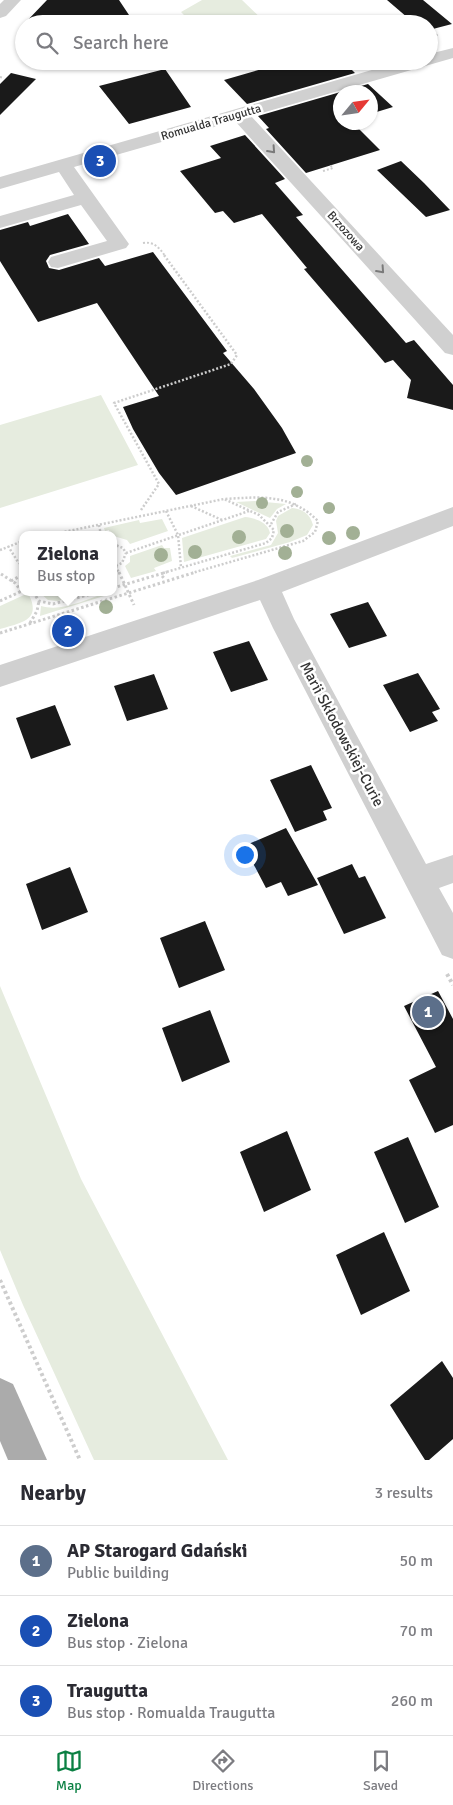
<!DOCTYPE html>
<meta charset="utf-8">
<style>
body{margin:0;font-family:Signika,sans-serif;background:#f2f2f3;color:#2b2b33}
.compass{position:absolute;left:333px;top:85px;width:45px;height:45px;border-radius:50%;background:#fff;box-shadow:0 1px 4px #0004;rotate:61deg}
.you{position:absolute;left:244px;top:854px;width:18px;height:18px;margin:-12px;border:4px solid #fff;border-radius:50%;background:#1a73e8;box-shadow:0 0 0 8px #1a73e833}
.badge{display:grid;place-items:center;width:32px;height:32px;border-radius:50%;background:#0b8043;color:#fff;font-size:16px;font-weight:700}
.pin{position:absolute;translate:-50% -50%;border:2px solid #fff;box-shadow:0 1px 5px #0006}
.popup{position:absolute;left:19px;top:531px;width:98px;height:65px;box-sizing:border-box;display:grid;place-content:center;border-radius:10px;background:#fff;filter:drop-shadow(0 1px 4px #0005);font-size:16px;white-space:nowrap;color:#7c7c81}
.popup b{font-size:19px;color:#2b2b33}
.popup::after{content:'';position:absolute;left:50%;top:100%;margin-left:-10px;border:10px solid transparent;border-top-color:#fff}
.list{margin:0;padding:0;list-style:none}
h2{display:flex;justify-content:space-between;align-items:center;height:65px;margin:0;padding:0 20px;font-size:21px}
h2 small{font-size:16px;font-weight:400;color:#7c7c81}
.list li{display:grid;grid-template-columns:32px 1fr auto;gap:15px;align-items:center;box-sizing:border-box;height:70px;padding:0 20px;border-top:1px solid #e1e1e2}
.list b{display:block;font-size:19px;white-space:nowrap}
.list p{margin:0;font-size:16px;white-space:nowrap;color:#7c7c81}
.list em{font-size:16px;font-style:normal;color:#7c7c81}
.icon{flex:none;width:28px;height:28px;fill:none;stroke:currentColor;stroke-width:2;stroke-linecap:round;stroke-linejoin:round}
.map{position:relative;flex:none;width:453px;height:1460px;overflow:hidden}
.search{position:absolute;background:#fff;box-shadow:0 1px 4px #0004;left:15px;right:15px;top:15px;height:55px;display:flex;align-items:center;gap:12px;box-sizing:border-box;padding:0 18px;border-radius:28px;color:#7c7c81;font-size:19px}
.sheet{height:275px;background:#fff}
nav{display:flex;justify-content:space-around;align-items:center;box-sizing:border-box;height:70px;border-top:1px solid #e1e1e2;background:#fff;font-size:14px;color:#7c7c81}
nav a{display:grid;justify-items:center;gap:2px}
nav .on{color:#0b8043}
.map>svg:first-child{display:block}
.green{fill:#e6ecdf}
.building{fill:#1a1a1a}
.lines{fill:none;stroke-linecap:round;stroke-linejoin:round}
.path-far3{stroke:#cdcdcd;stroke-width:2;stroke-dasharray:2 2;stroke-linecap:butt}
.path-far2{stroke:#cdcdcd;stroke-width:2.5;stroke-dasharray:2 2;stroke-linecap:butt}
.path-far1{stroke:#cdcdcd;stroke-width:3;stroke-dasharray:2.5 2.5;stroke-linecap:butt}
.path{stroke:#cdcdcd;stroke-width:4;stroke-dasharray:3 3;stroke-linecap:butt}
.minor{fill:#d0d0d0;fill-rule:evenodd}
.major{fill:#ababab;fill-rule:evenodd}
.tree{fill:#a2b095}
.oneway{stroke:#7a7a7a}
.labels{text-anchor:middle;stroke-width:5;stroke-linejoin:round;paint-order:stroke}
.far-street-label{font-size:12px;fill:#333;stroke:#fff}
.street-label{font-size:15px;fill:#333;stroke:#fff}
</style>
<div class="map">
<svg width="453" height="1460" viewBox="0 0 453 1460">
<rect width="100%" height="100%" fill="#fff"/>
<path class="green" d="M 202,0 L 242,0 L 267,24 L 193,24 L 181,12 Z
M 101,395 L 138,465 L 0,508 L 0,425 Z
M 255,501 L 286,504 L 277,509 L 270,518 L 236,502 Z
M 292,508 C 303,509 310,514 313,525 L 307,535 L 290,542 L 232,558 L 230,556 L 271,545 L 278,533 L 276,521 L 278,516 Z
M 245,517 C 255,518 268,522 270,533 L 266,539 L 184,562 L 182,538 Z
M 162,519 L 168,531 L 130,544 L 127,540 L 110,535 L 109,530 L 105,531 L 104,528 L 139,520 L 140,523 Z
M 162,545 L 164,548 L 170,548 L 172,561 L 154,568 L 156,571 L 131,578 L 125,566 L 130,562 L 130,556 Z
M 86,592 L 58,601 L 48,600 L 40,593 Z
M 103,594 L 104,596 L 40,616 L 41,606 C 62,612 84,600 103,594 Z
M 24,595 L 29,595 C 42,621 19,623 0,629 L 0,606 Z
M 0,986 L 81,1179 L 228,1460 L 94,1460 L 23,1305 L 0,1250 Z"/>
<path class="building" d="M 47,0 L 119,0 L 135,24 L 24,24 Z
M 387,0 L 423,0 L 452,24 L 429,30 L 429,24 L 415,24 Z
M 290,61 L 343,61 L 355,73 L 247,104 L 224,80 Z
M 165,69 L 191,107 L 129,124 L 99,86 Z
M 11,73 L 36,79 L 0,115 L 0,84 Z
M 368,84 L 393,107 L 370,114 L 370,92 L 340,92 L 340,122 L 352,122 L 380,150 L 306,173 L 266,129 L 269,128 L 258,116 Z
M 245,135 L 285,179 L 275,183 L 303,215 L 296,217 L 406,343 L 414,340 L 453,385 L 453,410 L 407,398 L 411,380 L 393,360 L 385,363 L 304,269 L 307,268 L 262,214 L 234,223 L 223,211 L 215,213 L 180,171 L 221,158 L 210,146 Z
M 401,161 L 424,183 L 450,210 L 426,217 L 377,170 Z
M 68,214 L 89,244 L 50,255 L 46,261 L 49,268 L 59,270 L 99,258 L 105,266 L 153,252 L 227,351 L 223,353 L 254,389 L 282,428 L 296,453 L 176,495 L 159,473 L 133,429 L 123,407 L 159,396 L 97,303 L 38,322 L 0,261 L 0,230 L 28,222 L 30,226 Z
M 368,602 L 387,636 L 349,648 L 330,614 Z
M 249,641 L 268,680 L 231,692 L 213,652 Z
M 418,673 L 440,709 L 432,712 L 438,721 L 410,732 L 383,685 Z
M 154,674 L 168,709 L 127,721 L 114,686 Z
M 55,705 L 71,745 L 31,759 L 16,718 Z
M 311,765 L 332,808 L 323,811 L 327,820 L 295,832 L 270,780 Z
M 286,828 L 318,885 L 288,896 L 281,882 L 266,888 L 244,846 Z
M 352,864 L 359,878 L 365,876 L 386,918 L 344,934 L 317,878 Z
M 70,867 L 88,912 L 42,930 L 26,884 Z
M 205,921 L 225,970 L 179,988 L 160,938 Z
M 438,991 L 453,1019 L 453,1125 L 435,1133 L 409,1080 L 436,1067 L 404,1006 Z
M 210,1010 L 230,1062 L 182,1082 L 162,1028 Z
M 287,1131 L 311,1190 L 264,1212 L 240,1152 Z
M 408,1137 L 439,1207 L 405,1223 L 374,1152 Z
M 384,1232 L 410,1291 L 361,1315 L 336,1255 Z
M 442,1361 L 453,1378 L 453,1439 L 429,1460 L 425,1460 L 390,1405 Z"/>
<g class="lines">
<path class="path-far3" d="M 430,29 L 439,37
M 0,77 L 4,78
M 323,171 L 333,168 L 330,165
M 143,243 C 153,241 160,248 165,256"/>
<path class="path-far2" d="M 191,506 L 222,520
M 141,510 L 159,484 L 114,403 L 231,364 L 237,355 L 164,255
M 166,511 L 178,535 L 181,567
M 271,524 L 278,512 L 296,504
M 99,525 L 101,535
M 49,535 L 224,499 C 260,497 290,493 318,521 L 315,532 L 303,541 L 192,573
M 113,544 L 123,548 L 126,553 L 122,563 L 113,567
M 8,546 L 18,562 L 23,566
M 0,550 L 23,541
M 126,553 L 249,511
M 116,566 L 119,573
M 163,573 L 266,543 L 272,538 L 274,530 L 259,515 L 224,499"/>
<path class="path-far1" d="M 119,572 L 134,605
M 1,574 L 15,583 L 22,592
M 162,576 L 164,578
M 11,581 L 20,576
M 113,588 L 167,572
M 33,592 L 39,601 L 53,604 L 99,592
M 107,593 L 109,595
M 0,601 L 22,591
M 30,623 L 37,611 L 39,601
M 0,633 L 196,572"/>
<path class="path" d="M 447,974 L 453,985
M 0,1280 L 80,1460"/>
<path class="minor" d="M 4,0 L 21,0 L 6,16 L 0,18 L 0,4 Z
M 453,48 L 453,58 L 251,116 L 453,335 L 453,355 L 445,353 L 235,121 L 74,167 L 129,244 L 126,248 L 58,268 L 51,267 L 48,262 L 51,257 L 107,241 L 81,205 L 0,228 L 0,216 L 74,195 L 59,172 L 0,189 L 0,177 L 403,61 L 429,61 L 429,54 Z
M 453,507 L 453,526 L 282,592 L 294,619 L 426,864 L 453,855 L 453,883 L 439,888 L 453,913 L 453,959 L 442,955 L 273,628 L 260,600 L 0,687 L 0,665 L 258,580 Z"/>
<path class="major" d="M 0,1378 L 13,1384 L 47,1460 L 8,1460 L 0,1441 Z"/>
</g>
<g class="tree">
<circle cx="307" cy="461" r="6"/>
<circle cx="297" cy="492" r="6"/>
<circle cx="262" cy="503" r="6"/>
<circle cx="329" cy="508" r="6"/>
<circle cx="287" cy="531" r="7"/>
<circle cx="353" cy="533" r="7"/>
<circle cx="239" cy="537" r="7"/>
<circle cx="329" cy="538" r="7"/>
<circle cx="195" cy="552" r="7"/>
<circle cx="285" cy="553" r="7"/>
<circle cx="161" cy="555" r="7"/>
<circle cx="106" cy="607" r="7"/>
</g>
<defs><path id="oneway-chevron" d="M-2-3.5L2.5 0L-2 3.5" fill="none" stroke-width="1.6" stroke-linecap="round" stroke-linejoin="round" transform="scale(1.25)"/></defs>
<g class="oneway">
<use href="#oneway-chevron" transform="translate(272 150) rotate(48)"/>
<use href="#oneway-chevron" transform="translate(381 270) rotate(48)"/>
</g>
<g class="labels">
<g class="far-street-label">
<text transform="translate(211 122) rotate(-16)" y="4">Romualda Traugutta</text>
<text transform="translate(346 231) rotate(48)" y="4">Brzozowa</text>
</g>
<g class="street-label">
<text transform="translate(342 734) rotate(62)" y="5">Marii Skłodowskiej-Curie</text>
</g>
</g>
</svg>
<svg class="compass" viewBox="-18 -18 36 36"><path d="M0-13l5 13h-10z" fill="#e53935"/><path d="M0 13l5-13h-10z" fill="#7c7c81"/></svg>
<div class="you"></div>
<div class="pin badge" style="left:428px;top:1012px;background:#5c6f8a">1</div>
<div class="pin badge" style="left:68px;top:631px;background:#1a4fb4">2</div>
<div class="popup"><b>Zielona</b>Bus stop</div>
<div class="pin badge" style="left:100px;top:161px;background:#1a4fb4">3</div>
<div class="search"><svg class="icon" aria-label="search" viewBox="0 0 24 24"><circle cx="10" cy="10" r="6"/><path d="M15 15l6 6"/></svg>Search here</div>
</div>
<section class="sheet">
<h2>Nearby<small>3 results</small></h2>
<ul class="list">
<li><span class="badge" style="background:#5c6f8a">1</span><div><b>AP Starogard Gdański</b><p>Public building</p></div><em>50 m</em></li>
<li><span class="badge" style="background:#1a4fb4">2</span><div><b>Zielona</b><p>Bus stop · Zielona</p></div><em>70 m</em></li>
<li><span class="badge" style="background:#1a4fb4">3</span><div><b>Traugutta</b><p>Bus stop · Romualda Traugutta</p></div><em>260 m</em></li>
</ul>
</section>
<nav>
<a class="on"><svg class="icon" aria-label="map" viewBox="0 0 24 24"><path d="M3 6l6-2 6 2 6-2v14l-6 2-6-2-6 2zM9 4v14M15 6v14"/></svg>Map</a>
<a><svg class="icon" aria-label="directions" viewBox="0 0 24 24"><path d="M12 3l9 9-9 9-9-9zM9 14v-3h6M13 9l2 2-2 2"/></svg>Directions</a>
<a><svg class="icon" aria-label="saved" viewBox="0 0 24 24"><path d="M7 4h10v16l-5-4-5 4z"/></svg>Saved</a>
</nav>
